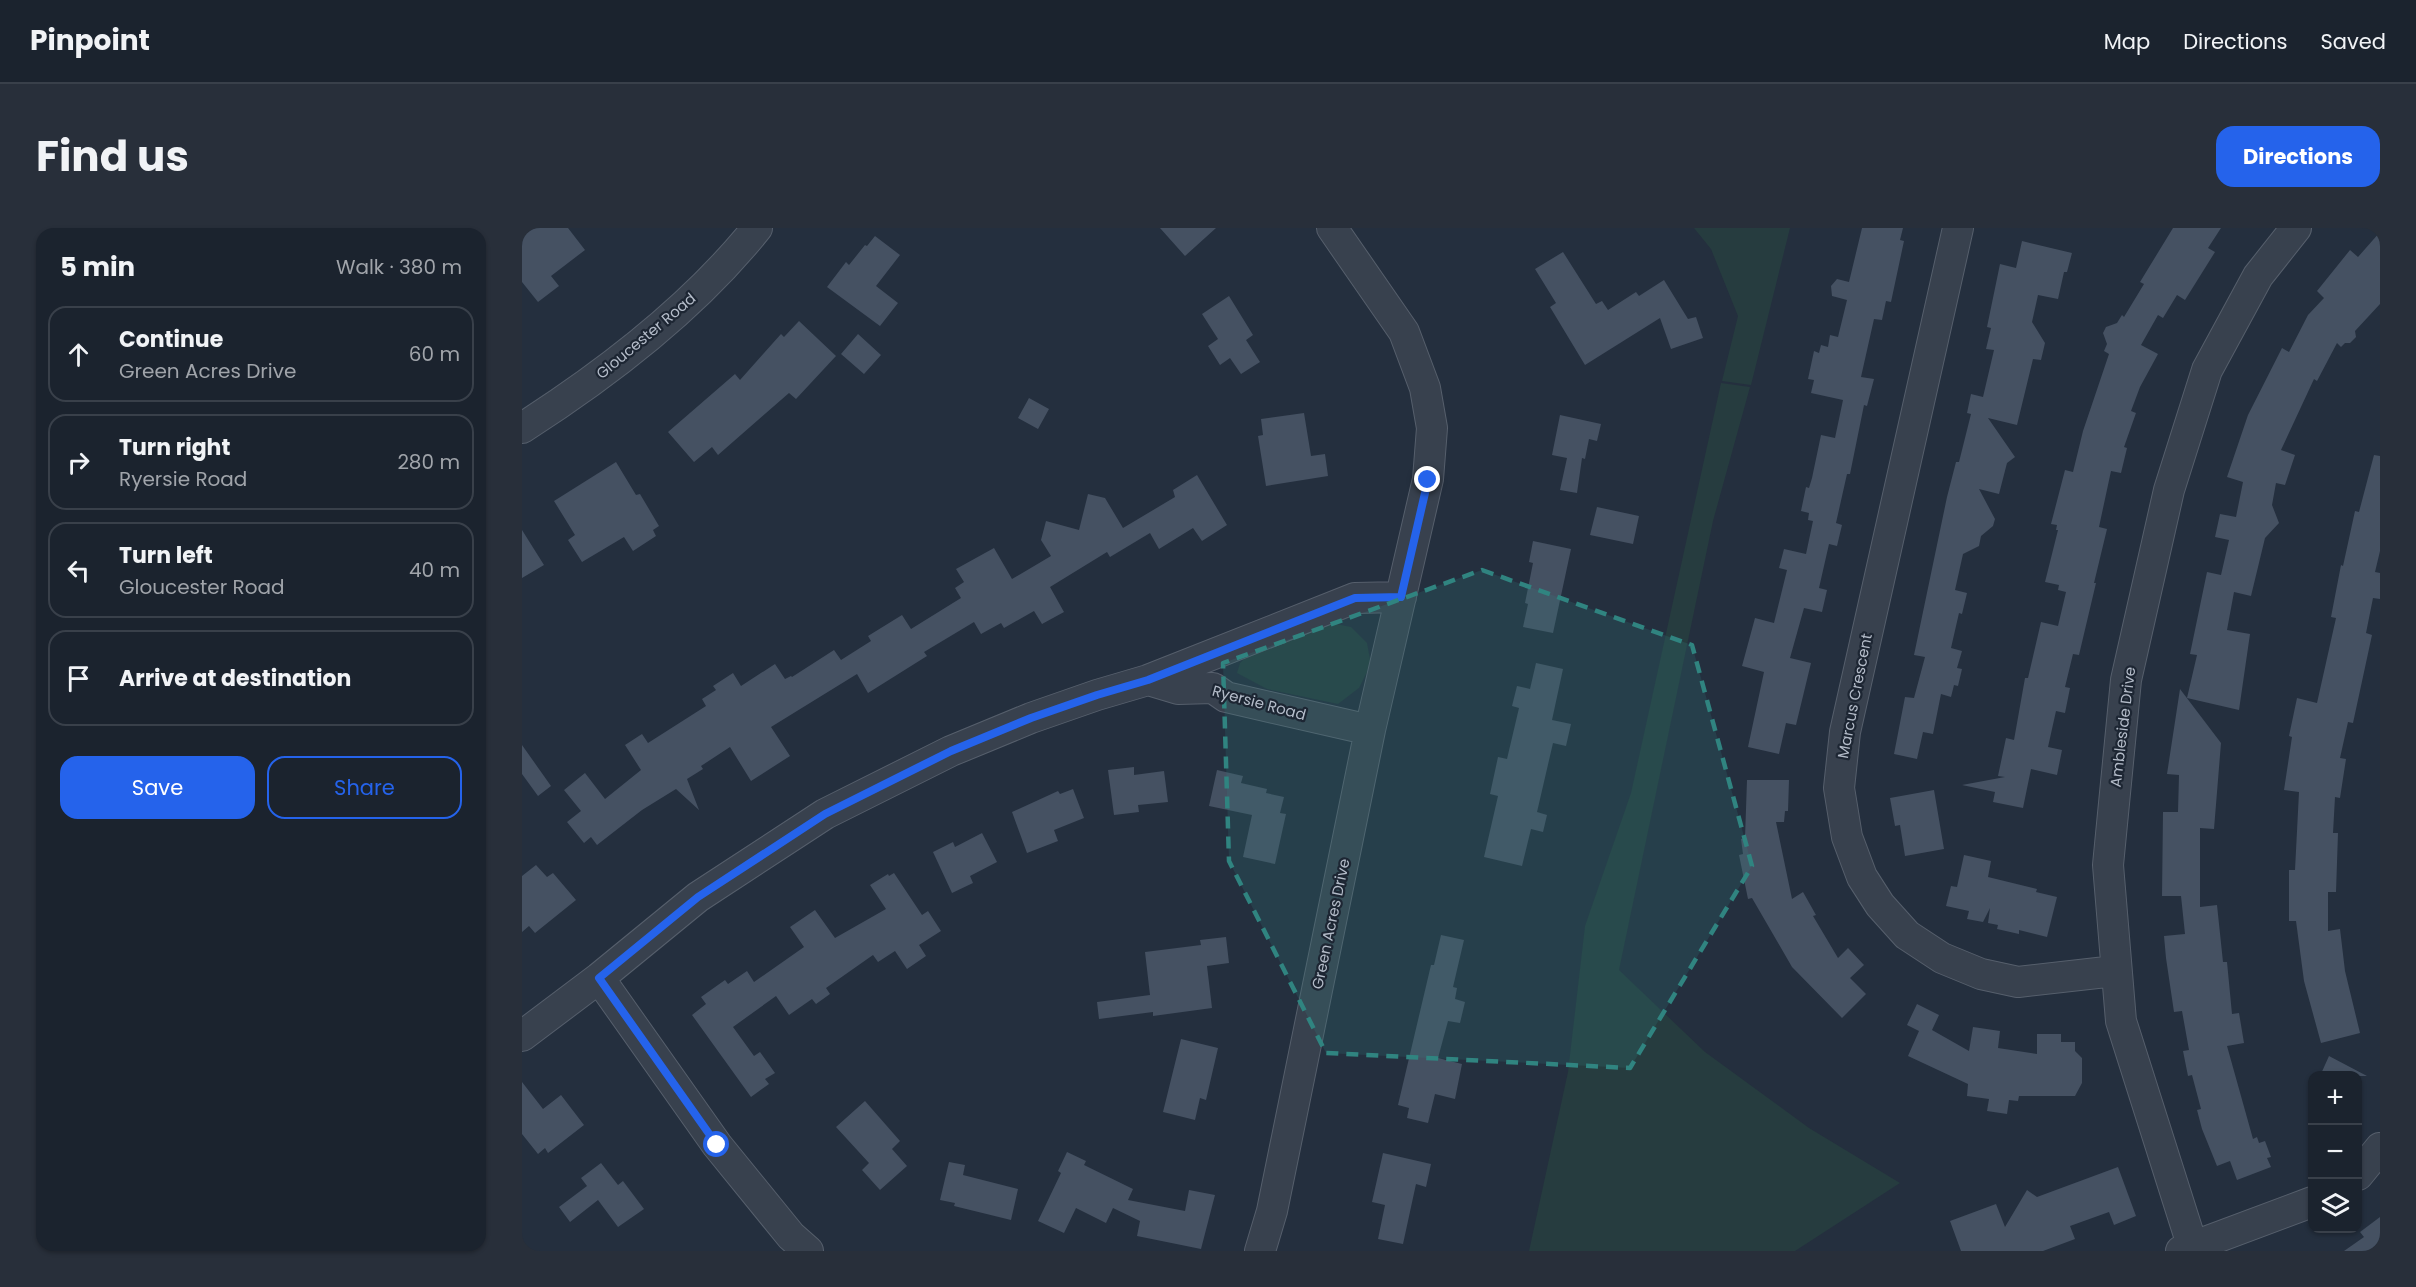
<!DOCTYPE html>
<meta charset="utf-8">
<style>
body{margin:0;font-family:Poppins,sans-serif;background:#282f3a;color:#f1f3f6}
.controls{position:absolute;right:18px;bottom:18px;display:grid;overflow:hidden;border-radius:12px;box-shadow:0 2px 4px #0004}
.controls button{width:54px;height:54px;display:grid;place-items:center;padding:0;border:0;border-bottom:2px solid #39404a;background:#1b232e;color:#f1f3f6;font:30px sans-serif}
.stop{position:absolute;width:18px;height:18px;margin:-14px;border:4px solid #2563eb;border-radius:50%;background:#fff}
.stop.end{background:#2563eb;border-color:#fff;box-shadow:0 2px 6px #0008}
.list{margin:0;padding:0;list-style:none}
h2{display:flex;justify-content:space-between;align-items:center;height:78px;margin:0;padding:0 24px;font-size:26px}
h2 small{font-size:20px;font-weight:400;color:#a0a4aa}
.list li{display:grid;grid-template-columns:39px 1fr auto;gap:18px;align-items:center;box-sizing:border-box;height:96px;margin:0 12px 12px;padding:0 12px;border:2px solid #39404a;border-radius:18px}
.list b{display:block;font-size:22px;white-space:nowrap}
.list p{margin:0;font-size:20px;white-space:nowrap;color:#a0a4aa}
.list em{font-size:20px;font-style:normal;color:#a0a4aa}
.actions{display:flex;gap:12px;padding:18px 24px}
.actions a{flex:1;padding:14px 0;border:2px solid #2563eb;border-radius:18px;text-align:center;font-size:21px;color:#2563eb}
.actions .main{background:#2563eb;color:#fff}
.icon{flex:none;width:33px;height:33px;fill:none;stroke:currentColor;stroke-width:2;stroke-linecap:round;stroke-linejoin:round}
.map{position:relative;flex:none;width:1858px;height:1023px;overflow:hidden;border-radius:18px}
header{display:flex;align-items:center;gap:36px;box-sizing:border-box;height:84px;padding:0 30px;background:#1b232e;border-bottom:2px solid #39404a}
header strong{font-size:28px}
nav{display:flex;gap:33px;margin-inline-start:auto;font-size:21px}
.intro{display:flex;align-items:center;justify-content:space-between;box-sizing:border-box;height:144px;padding:0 36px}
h1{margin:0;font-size:42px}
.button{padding:15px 27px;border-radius:18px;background:#2563eb;color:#fff;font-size:21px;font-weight:700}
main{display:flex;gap:36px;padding:0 36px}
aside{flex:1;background:#1b232e;border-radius:18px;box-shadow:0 2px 4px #0004}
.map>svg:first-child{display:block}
.green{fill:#263c3f}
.building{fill:#455162}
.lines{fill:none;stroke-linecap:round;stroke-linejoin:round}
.minor-casing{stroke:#565f6c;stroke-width:32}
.minor{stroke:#38414e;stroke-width:30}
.route{stroke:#2563eb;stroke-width:8}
.marked{fill:#308480;fill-opacity:0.2;stroke:#308480;stroke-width:4.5;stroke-dasharray:12 8;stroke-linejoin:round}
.labels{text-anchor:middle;stroke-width:4.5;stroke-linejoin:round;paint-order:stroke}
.street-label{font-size:15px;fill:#b4bcc9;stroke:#1d2633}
</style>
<header>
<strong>Pinpoint</strong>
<nav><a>Map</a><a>Directions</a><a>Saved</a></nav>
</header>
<div class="intro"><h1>Find us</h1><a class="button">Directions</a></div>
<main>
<aside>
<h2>5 min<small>Walk · 380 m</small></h2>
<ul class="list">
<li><svg class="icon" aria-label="ahead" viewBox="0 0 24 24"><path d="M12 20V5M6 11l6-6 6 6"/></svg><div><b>Continue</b><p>Green Acres Drive</p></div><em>60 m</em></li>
<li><svg class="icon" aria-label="right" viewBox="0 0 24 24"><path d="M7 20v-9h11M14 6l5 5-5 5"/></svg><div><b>Turn right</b><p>Ryersie Road</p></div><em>280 m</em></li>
<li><svg class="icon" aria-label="left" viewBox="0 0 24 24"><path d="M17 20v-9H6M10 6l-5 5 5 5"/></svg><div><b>Turn left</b><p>Gloucester Road</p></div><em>40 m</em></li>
<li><svg class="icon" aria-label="arrive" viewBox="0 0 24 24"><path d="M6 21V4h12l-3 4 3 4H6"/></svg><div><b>Arrive at destination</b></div></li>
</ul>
<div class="actions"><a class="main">Save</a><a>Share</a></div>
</aside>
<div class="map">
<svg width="1858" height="1023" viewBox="0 0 1858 1023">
<rect width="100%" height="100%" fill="#242f3e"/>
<path class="green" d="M 1172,0 L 1268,0 L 1229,157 L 1200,153 L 1216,88 L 1189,21 Z
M 1199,155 L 1228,159 L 1191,293 L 1097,742 L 1183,824 L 1287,900 L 1378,955 L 1273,1023 L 1007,1023 L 1046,844 L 1063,698 L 1109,565 Z
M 809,395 L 829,399 L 845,415 L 849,436 L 837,460 L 816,476 L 745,461 L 715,445 L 718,435 L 728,425 Z"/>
<path class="building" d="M 0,0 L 46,0 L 63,22 L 29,48 L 37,58 L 16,74 L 0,54 Z
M 638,0 L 694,0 L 663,28 Z
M 1340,0 L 1381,0 L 1378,12 L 1382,13 L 1369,74 L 1364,73 L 1360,92 L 1352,91 L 1339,149 L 1352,151 L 1345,178 L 1342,177 L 1328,246 L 1325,246 L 1314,295 L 1320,297 L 1315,318 L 1307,316 L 1297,360 L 1305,362 L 1300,384 L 1282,380 L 1268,430 L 1289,435 L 1274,497 L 1264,495 L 1257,526 L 1226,519 L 1242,444 L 1220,438 L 1233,390 L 1252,395 L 1265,342 L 1257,340 L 1262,321 L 1284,326 L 1291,293 L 1286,292 L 1287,285 L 1279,283 L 1284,259 L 1287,260 L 1290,250 L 1299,207 L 1313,210 L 1321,172 L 1289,165 L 1292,152 L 1286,151 L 1292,123 L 1297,125 L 1299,117 L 1306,119 L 1308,107 L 1316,109 L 1325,72 L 1310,68 L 1309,58 L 1315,51 L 1327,54 Z
M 1651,0 L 1699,0 L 1686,20 L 1693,24 L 1663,72 L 1655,67 L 1641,90 L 1636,87 L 1619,117 L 1636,126 L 1618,159 L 1609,183 L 1614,185 L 1602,219 L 1605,220 L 1599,245 L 1589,243 L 1577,299 L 1585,301 L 1572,355 L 1574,355 L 1557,427 L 1551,426 L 1543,459 L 1548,460 L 1543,485 L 1534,483 L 1526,519 L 1540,522 L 1535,547 L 1509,541 L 1501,580 L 1471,574 L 1473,564 L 1440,557 L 1483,549 L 1476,548 L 1484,510 L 1492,512 L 1503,450 L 1506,450 L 1519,394 L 1536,398 L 1544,364 L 1536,362 L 1537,357 L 1523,354 L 1536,302 L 1534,302 L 1535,297 L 1529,296 L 1543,242 L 1551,244 L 1561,203 L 1587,126 L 1582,123 L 1585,116 L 1581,105 L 1584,99 L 1595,95 L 1600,87 L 1602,89 L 1622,56 L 1618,54 Z
M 1858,4 L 1858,76 L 1833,103 L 1834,109 L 1828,115 L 1823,115 L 1819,119 L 1815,115 L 1795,153 L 1792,151 L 1759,222 L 1773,227 L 1763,257 L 1754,255 L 1750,277 L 1757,295 L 1743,310 L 1729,368 L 1712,364 L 1705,402 L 1728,406 L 1717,482 L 1665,470 L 1675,427 L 1668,426 L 1685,344 L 1699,347 L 1707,312 L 1693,309 L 1698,286 L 1714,289 L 1721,254 L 1705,249 L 1726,187 L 1760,120 L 1767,124 L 1786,87 L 1802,70 L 1795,63 L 1828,22 L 1836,29 Z
M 353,8 L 378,27 L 354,58 L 376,75 L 358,98 L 305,59 L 324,34 L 327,37 L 343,17 L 345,18 Z
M 1500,13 L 1550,25 L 1545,44 L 1542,44 L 1536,71 L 1516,67 L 1510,94 L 1523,115 L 1519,132 L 1511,131 L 1495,197 L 1466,190 L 1493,229 L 1485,235 L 1477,266 L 1457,261 L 1473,291 L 1471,298 L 1459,308 L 1457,318 L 1441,326 L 1433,362 L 1445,365 L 1440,386 L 1437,385 L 1429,420 L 1440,423 L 1435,440 L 1440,441 L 1436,458 L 1432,457 L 1429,469 L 1419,466 L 1411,506 L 1401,504 L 1395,531 L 1372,526 L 1383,469 L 1392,470 L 1403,429 L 1392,427 L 1425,269 L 1434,234 L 1437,234 L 1449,186 L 1445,185 L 1449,166 L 1461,169 L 1472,122 L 1464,121 L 1469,100 L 1465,99 L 1478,36 L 1494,40 Z
M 1041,24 L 1074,76 L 1080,73 L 1086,82 L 1114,64 L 1117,68 L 1142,52 L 1166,91 L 1174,89 L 1181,110 L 1149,121 L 1138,90 L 1063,137 L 1028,79 L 1034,75 L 1013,41 Z
M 707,68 L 731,107 L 724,112 L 738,134 L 719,146 L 708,130 L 698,137 L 686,118 L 696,111 L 680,86 Z
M 277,93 L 314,128 L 274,171 L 267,165 L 196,227 L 190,219 L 172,234 L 146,204 L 213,146 L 218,152 L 259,106 L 262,109 Z
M 336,106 L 359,127 L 342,146 L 319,126 Z
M 507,170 L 527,181 L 516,201 L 496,190 Z
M 782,185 L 789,228 L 803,226 L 806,248 L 744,258 L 736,208 L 741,207 L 739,191 Z
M 1038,187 L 1079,196 L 1075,213 L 1067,211 L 1063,231 L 1060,230 L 1055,265 L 1038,262 L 1045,230 L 1030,227 Z
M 1852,227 L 1858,228 L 1858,323 L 1853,344 L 1858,345 L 1858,371 L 1851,370 L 1844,405 L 1850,407 L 1831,495 L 1826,494 L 1818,530 L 1824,531 L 1818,570 L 1813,569 L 1811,605 L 1816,605 L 1814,664 L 1806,664 L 1806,703 L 1818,701 L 1823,743 L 1838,805 L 1799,815 L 1782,753 L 1774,693 L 1767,693 L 1767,642 L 1773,642 L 1777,564 L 1762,562 L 1770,509 L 1767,508 L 1775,470 L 1795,475 L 1814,390 L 1809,389 L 1819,337 L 1821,338 L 1833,283 L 1837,284 Z
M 94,234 L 114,267 L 118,266 L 137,298 L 131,302 L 134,308 L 111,323 L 102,309 L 60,334 L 46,312 L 53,307 L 32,273 Z
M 675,247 L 705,297 L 680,313 L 671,300 L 637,321 L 628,305 L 588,329 L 585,324 L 528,359 L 542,384 L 520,396 L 512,383 L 482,400 L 479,395 L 459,406 L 452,394 L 402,424 L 405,428 L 346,465 L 335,446 L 249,499 L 268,528 L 229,553 L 208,519 L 179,538 L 181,541 L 165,551 L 177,582 L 154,561 L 120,582 L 75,617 L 69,609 L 62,615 L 45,594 L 59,583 L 42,562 L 63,545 L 83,571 L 119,542 L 103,517 L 120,506 L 126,515 L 184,478 L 180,471 L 194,462 L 191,458 L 211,445 L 219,458 L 253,436 L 263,451 L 269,448 L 270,449 L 312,422 L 319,432 L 349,413 L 346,408 L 380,387 L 389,401 L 439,370 L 433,360 L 442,354 L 434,341 L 472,320 L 490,351 L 529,328 L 519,312 L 524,293 L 557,302 L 566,266 L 583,270 L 601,300 L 653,269 L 651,262 Z
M 1075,279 L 1117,288 L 1111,316 L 1068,307 Z
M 0,302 L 22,337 L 0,350 Z
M 1011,313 L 1049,321 L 1031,405 L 1001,399 L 1006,376 L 1003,375 L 1011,335 L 1007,334 Z
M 1014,435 L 1041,441 L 1030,492 L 1049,496 L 1044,518 L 1031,515 L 1015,584 L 1025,587 L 1021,604 L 1009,601 L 1000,638 L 962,629 L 976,568 L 968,566 L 976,529 L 985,531 L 997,480 L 990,478 L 995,458 L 1008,461 Z
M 1658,461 L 1699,515 L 1692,601 L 1678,600 L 1678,679 L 1695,677 L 1701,734 L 1705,734 L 1710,786 L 1717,785 L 1722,815 L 1705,818 L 1731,911 L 1735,909 L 1737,915 L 1743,913 L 1749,929 L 1745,930 L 1749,939 L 1715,952 L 1708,933 L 1695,938 L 1680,901 L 1675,882 L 1679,881 L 1670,847 L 1666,848 L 1661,823 L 1667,822 L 1660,783 L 1652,784 L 1644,730 L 1642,708 L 1663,706 L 1659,668 L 1640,668 L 1641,584 L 1656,584 L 1657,547 L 1645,546 Z
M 0,517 L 29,558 L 16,568 L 0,546 Z
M 612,539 L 612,547 L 642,543 L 646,574 L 616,577 L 617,584 L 592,587 L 586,542 Z
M 695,542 L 721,548 L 719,555 L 745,561 L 744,565 L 762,569 L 758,585 L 764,586 L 753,636 L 721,629 L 730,587 L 687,578 Z
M 1225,552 L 1267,552 L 1266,583 L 1263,583 L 1262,594 L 1254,594 L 1270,671 L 1281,664 L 1294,687 L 1291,688 L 1316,730 L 1326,720 L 1342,737 L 1328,750 L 1344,766 L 1320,790 L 1270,739 L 1230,670 L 1226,671 L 1217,627 L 1221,626 L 1219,611 L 1223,610 Z
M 551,561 L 562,590 L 532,602 L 536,613 L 505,625 L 490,584 L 536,563 L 538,566 Z
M 1412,562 L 1422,621 L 1383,628 L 1378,597 L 1373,598 L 1368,570 Z
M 460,605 L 475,634 L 448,648 L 451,655 L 430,665 L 411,624 L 431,614 L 433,619 Z
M 1442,627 L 1469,633 L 1466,649 L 1515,661 L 1514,664 L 1535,669 L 1525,709 L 1497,702 L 1497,706 L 1475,701 L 1476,697 L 1466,695 L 1468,680 L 1461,694 L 1445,691 L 1447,683 L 1424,678 L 1429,658 L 1435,659 Z
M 14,637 L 25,649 L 31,645 L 54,672 L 13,705 L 7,698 L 0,704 L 0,648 Z
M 372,645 L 400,687 L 406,683 L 419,703 L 397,717 L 404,728 L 385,741 L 373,723 L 356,734 L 351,727 L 304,760 L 308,766 L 294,776 L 290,771 L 267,787 L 254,768 L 211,799 L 232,828 L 238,824 L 253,845 L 243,851 L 247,856 L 229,869 L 170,787 L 184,776 L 179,769 L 203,752 L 206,756 L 225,743 L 232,754 L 282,719 L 268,699 L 293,682 L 313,710 L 364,681 L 348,657 L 366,646 L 367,648 Z
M 919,707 L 942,712 L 931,759 L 935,760 L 933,771 L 943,774 L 938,795 L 926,793 L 916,830 L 940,836 L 933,871 L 913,866 L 906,895 L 885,890 L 887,880 L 876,877 L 909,737 L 912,737 Z
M 704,709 L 707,735 L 685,738 L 690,780 L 631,788 L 631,784 L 577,791 L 575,774 L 628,767 L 623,724 L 679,717 L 678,712 Z
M 1395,776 L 1417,787 L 1410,802 L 1447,823 L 1451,799 L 1478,803 L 1476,820 L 1515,826 L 1515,806 L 1539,806 L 1539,814 L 1553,814 L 1553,823 L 1560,830 L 1560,855 L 1553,868 L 1497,868 L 1496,873 L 1487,872 L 1485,886 L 1465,883 L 1467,871 L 1445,868 L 1446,856 L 1386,828 L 1397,803 L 1385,797 Z
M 659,811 L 696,820 L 684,872 L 678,870 L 673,892 L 641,884 Z
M 1807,828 L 1845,848 L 1798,848 Z
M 0,854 L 21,881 L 39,867 L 62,897 L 26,925 L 23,920 L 16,926 L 0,906 Z
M 343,873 L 378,913 L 370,921 L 385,938 L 358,962 L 340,942 L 347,935 L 314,899 Z
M 545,924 L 564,933 L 562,937 L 611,961 L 606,972 L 663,983 L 667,962 L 693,967 L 679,1021 L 615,1008 L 618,993 L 591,980 L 584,995 L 554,980 L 542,1005 L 516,993 L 539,945 L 536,943 Z
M 861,925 L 909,936 L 904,959 L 894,956 L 881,1016 L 856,1011 L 863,977 L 850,974 Z
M 427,934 L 443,937 L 441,947 L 496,961 L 489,992 L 432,978 L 433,975 L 418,972 Z
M 79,935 L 96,957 L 101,953 L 122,981 L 96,999 L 76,972 L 48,994 L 37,979 L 65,958 L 59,950 Z
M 1596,939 L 1614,988 L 1592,997 L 1587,984 L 1548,998 L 1553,1011 L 1521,1023 L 1439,1023 L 1428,993 L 1474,976 L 1483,999 L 1505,962 L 1515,969 Z
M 1858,989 L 1858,1023 L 1822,1023 L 1842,1009 L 1838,1004 Z"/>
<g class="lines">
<defs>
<path id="minor" d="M 1436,0 L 1323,504 L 1317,560 L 1325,609 L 1340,649 L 1358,677 L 1385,707 L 1420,730 L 1459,746 L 1496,754 L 1593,743
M 0,200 C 86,145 171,80 235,0
M 626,452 L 656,461 L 691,460 L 704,469 L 848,502
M 77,750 L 195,917 L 269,1008 L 286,1023
M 0,808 L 77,750 L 176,669 L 303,586 L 429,523 L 509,490 L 575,467 L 626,452 L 833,370 L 879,369
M 1836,947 L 1858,920
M 738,1023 L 750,983 L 848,502 L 906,251 L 910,200 L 903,160 L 882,104 L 810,0
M 1659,1023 L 1790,974
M 1672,1023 L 1599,793 L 1586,637 L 1604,452 L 1647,262 L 1685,142 L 1736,48 L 1774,0"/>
</defs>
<use href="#minor" class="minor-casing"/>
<use href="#minor" class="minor"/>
</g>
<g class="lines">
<path class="route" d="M 195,917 L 77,750 L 176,669 L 303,586 L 429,523 L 509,490 L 575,467 L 626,452 L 833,370 L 879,369 L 906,252"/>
</g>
<path class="marked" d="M 960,342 L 1170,417 L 1230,638 L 1108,840 L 804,825 L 707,633 L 701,435 Z"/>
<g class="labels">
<g class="street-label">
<text transform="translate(124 108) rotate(-40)" y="5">Gloucester Road</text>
<text transform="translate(1333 468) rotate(-79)" y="5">Marcus Crescent</text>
<text transform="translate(737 475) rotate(15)" y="5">Ryersie Road</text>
<text transform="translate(1601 499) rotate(-83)" y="5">Ambleside Drive</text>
<text transform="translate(809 696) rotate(-78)" y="5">Green Acres Drive</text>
</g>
</g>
</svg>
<div class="controls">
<button>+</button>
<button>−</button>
<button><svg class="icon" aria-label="layers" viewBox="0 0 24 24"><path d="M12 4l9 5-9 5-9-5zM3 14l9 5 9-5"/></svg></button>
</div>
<div class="stop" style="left:195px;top:917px"></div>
<div class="stop end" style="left:906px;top:252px"></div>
</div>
</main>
